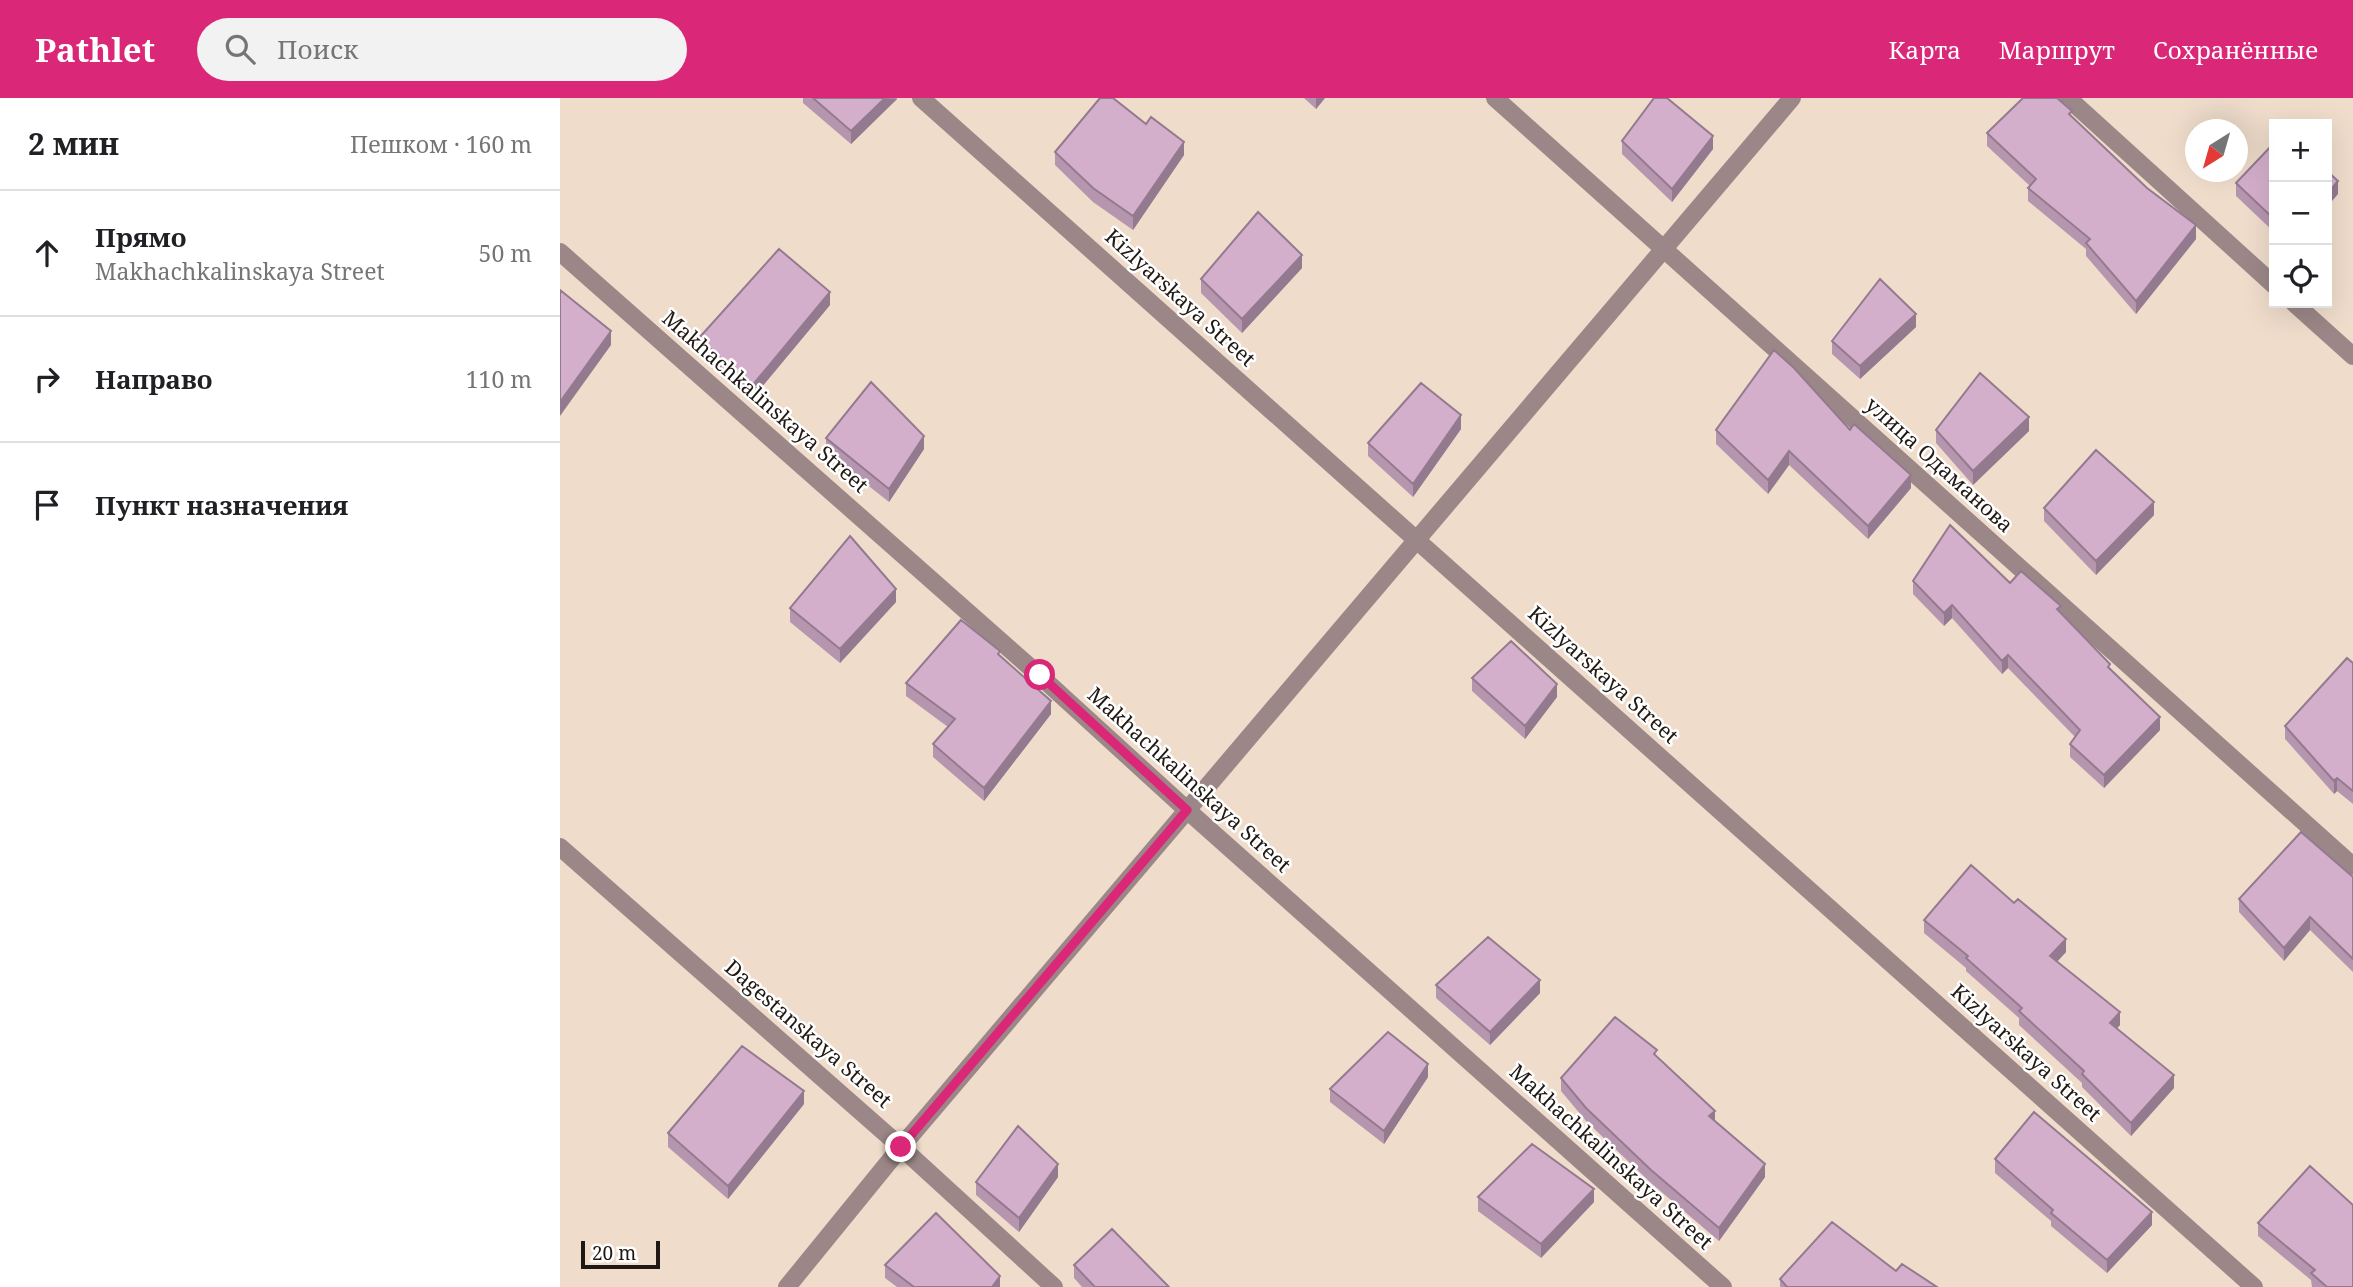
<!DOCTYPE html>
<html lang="ru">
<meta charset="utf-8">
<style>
body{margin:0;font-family:"Noto Serif",serif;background:#f2f2f2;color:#202124}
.controls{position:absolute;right:21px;top:21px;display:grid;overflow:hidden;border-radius:0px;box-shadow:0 7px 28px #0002}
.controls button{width:63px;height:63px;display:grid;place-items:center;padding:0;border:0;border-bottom:2px solid #e0e0e0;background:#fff;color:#202124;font:35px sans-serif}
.compass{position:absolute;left:1625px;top:21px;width:63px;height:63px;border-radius:50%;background:#fff;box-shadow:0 7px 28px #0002;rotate:217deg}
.scale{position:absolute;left:21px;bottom:18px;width:79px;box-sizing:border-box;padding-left:7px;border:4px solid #201913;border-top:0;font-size:19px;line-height:24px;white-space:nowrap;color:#201913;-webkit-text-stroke:5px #fff;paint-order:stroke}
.stop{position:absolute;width:21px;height:21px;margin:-16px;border:5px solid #db2777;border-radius:50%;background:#fff}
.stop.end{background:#db2777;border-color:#fff;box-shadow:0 2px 7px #0008}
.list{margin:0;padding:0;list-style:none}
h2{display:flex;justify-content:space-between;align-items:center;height:91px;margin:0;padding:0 28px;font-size:30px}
h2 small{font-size:23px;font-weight:400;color:#757577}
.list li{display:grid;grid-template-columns:46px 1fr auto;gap:21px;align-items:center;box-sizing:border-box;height:126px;padding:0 28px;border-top:2px solid #e0e0e0}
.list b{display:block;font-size:26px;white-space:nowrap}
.list p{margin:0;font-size:23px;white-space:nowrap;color:#757577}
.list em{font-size:23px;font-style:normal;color:#757577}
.icon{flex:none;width:38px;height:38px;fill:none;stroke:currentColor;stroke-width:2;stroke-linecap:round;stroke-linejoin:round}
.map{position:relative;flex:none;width:1793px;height:1189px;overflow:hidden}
header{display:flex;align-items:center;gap:42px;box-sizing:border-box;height:98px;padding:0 35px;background:#db2777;color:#fff}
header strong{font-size:33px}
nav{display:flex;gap:38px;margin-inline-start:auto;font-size:24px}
.search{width:490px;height:63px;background:#f2f2f2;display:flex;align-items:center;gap:18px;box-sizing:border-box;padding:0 24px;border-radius:38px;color:#757577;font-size:26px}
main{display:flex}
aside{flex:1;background:#fff}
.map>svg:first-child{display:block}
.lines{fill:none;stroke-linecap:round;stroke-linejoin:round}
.minor{stroke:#9c8788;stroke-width:18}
.wall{fill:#b696af}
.shaded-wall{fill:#947a8f}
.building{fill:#d4afcc;stroke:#947a8f;stroke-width:2}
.route{stroke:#db2777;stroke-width:9}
.labels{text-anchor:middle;stroke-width:5;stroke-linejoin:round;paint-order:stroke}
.street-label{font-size:21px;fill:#201913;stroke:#fff}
</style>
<header>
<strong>Pathlet</strong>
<div class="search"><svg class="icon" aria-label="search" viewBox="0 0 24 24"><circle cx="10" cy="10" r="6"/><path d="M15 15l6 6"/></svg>Поиск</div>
<nav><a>Карта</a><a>Маршрут</a><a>Сохранённые</a></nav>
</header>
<main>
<aside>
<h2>2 мин<small>Пешком · 160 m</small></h2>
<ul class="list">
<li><svg class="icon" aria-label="ahead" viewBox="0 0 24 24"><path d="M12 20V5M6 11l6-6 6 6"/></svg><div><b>Прямо</b><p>Makhachkalinskaya Street</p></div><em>50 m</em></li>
<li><svg class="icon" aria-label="right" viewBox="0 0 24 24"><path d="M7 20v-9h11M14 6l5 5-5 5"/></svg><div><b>Направо</b></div><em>110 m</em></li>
<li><svg class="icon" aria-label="arrive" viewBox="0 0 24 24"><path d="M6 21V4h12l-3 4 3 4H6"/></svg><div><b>Пункт назначения</b></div></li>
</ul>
</aside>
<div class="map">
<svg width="1793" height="1189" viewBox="0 0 1793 1189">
<rect width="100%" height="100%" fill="#efdccb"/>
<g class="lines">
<path class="minor" d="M 361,0 L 1694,1189
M 935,0 L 1793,768
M 1508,0 L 1714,187
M 0,154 L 479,577 L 627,712 L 1163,1189
M 1734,205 L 1793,258
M 0,749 L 341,1049 L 494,1189
M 227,1189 L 341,1049 L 1232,0"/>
</g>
<path class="wall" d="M 243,0 L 337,0 L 337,1 L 291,46 L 243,5 Z
M 744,0 L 765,0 L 756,11 Z
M 1512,19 L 1636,141 L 1576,216 L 1526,158 L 1526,151 L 1468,103 L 1468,90 L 1470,88 L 1427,48 L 1427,35 Z
M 1062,43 L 1153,51 L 1112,104 L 1062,56 Z
M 1714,45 L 1714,134 L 1676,98 L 1676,85 Z
M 495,54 L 624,57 L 573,132 L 533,104 L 495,67 Z
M 742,170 L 682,235 L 641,195 L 641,181 Z
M 270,207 L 191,302 L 139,253 L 139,240 Z
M 1356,229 L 1300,281 L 1272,256 L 1272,243 Z
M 901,331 L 853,399 L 808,358 L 808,345 Z
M 1156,332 L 1290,332 L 1351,390 L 1308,441 L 1229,367 L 1208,396 L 1156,346 Z
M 1376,332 L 1469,333 L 1413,387 L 1376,345 Z
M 266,340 L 364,351 L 329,404 L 266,354 Z
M 1484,410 L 1594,417 L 1536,477 L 1484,423 Z
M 1353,483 L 1450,485 L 1501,515 L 1550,571 L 1600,632 L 1544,690 L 1510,659 L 1510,646 L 1515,639 L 1448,570 L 1442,576 L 1392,520 L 1384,528 L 1353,496 Z
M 336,504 L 280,565 L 230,524 L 230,510 Z
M 440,558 L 491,616 L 424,703 L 373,659 L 373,646 L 388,629 L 346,598 L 346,585 Z
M 1793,565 L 1793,706 L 1777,693 L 1774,696 L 1725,641 L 1725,628 Z
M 912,580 L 997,599 L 965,641 L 912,593 Z
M 1793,779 L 1793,874 L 1750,832 L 1724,863 L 1679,814 L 1679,801 Z
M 1364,822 L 1506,854 L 1497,864 L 1560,927 L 1557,930 L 1614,990 L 1571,1038 L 1522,989 L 1522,985 L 1459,927 L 1459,920 L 1406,873 L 1406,870 L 1364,835 Z
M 876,887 L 980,895 L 930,947 L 876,900 Z
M 1097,959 L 1205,1079 L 1159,1143 L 1091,1085 L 1026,1023 L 1001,993 L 1001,980 Z
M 868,979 L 824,1046 L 770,1004 L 770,991 Z
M 244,1006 L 168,1101 L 108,1049 L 108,1035 Z
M 1435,1061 L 1592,1127 L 1547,1175 L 1491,1128 L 1491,1123 L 1435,1075 Z
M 498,1079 L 459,1134 L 416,1097 L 416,1084 Z
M 918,1099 L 1034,1104 L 981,1160 L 918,1113 Z
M 1698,1125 L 1793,1189 L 1752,1189 L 1751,1182 L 1698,1138 Z
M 325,1167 L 440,1189 L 337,1189 L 325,1180 Z
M 514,1167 L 609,1189 L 522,1189 L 514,1180 Z
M 1336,1173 L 1377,1189 L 1220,1189 L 1220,1181 Z"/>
<path class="shaded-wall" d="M 325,0 L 337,1 L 291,46 L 291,33 Z
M 756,0 L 765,0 L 756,11 Z
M 1153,38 L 1153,51 L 1112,104 L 1112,91 Z
M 624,44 L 624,57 L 573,132 L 573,118 Z
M 1778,83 L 1778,96 L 1767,109 L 1767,96 Z
M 1636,127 L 1636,141 L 1576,216 L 1576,203 Z
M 742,157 L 742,170 L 682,235 L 682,221 Z
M 270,194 L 270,207 L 191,302 L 191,289 Z
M 1356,216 L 1356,229 L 1300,281 L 1300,268 Z
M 51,233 L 51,247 L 0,318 L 0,304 Z
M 901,317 L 901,331 L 853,399 L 853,386 Z
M 1469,319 L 1469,333 L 1413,387 L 1413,373 Z
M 364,338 L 364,351 L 329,404 L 329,391 Z
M 1229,353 L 1229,367 L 1208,396 L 1208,382 Z
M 1351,377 L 1351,390 L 1308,441 L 1308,428 Z
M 1594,404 L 1594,417 L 1536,477 L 1536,463 Z
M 336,491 L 336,504 L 280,565 L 280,551 Z
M 1392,507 L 1392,520 L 1384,528 L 1384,515 Z
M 1448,557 L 1448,570 L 1442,576 L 1442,563 Z
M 997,586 L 997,599 L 965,641 L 965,628 Z
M 491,603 L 491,616 L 424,703 L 424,690 Z
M 1600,619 L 1600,632 L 1544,690 L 1544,677 Z
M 1777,680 L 1777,693 L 1774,696 L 1774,683 Z
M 1750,819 L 1750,832 L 1724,863 L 1724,850 Z
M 1506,841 L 1506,854 L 1490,871 L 1490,858 Z
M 980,882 L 980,895 L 930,947 L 930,934 Z
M 1560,914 L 1560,927 L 1550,938 L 1550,925 Z
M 868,966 L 868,979 L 824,1046 L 824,1033 Z
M 1614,977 L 1614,990 L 1571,1038 L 1571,1025 Z
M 244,993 L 244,1006 L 168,1101 L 168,1088 Z
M 1155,1013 L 1155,1026 L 1149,1018 Z
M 498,1066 L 498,1079 L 459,1134 L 459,1120 Z
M 1205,1066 L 1205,1079 L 1159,1143 L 1159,1130 Z
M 1034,1091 L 1034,1104 L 981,1160 L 981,1146 Z
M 1592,1114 L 1592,1127 L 1547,1175 L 1547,1162 Z
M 440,1178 L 440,1189 L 432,1189 Z"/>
<path class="building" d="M 253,0 L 325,0 L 291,33 Z
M 540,0 L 553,0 L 586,26 L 591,19 L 624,44 L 573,118 L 533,90 L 495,54 Z
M 1094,0 L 1107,0 L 1153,38 L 1112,91 L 1062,43 Z
M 1463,0 L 1497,0 L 1512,13 L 1509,16 L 1587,90 L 1636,127 L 1576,203 L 1526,145 L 1530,141 L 1468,90 L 1476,81 L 1427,35 Z
M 1714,45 L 1714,121 L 1676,85 Z
M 1767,73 L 1778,83 L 1767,96 Z
M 698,114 L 742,157 L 682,221 L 641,181 Z
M 219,151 L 270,194 L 191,289 L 139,240 Z
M 1320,181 L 1356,216 L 1300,268 L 1272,243 Z
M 0,192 L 51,233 L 0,304 Z
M 1214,252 L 1234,270 L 1290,332 L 1294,326 L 1351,377 L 1308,428 L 1229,353 L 1208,382 L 1156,332 Z
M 1420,275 L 1469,319 L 1413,373 L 1376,332 Z
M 311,284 L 364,338 L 329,391 L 266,340 Z
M 861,285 L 901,317 L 853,386 L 808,345 Z
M 1536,352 L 1594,404 L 1536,463 L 1484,410 Z
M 1390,427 L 1450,485 L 1461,473 L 1501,508 L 1497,511 L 1550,566 L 1548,569 L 1600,619 L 1544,677 L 1510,646 L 1520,632 L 1448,557 L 1442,563 L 1392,507 L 1384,515 L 1353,483 Z
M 290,438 L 336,491 L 280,551 L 230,510 Z
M 401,522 L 440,553 L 438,556 L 491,603 L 424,690 L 373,646 L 395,621 L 346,585 Z
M 951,543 L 997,586 L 965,628 L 912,580 Z
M 1787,560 L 1793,565 L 1793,693 L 1777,680 L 1774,683 L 1725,628 Z
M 1741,734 L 1793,779 L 1793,861 L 1750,819 L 1724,850 L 1679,801 Z
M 1411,767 L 1454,805 L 1458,801 L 1506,841 L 1490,858 L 1560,914 L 1550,925 L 1614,977 L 1571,1025 L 1522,976 L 1524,973 L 1459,913 L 1462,910 L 1406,860 L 1408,858 L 1364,822 Z
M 928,839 L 980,882 L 930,934 L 876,887 Z
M 1055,919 L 1097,952 L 1094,956 L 1155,1013 L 1149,1018 L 1205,1066 L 1159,1130 L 1091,1072 L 1026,1010 L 1001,980 Z
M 828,934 L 868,966 L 824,1033 L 770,991 Z
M 182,948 L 244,993 L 168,1088 L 108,1035 Z
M 1474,1014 L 1592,1114 L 1547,1162 L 1491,1115 L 1493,1112 L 1435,1061 Z
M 458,1028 L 498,1066 L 459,1120 L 416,1084 Z
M 972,1046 L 1034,1091 L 981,1146 L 918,1099 Z
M 1750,1068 L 1793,1107 L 1793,1189 L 1767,1189 L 1751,1175 L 1755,1172 L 1698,1125 Z
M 376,1115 L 440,1178 L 432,1189 L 354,1189 L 325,1167 Z
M 1272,1124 L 1336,1173 L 1342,1166 L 1377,1189 L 1227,1189 L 1220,1181 Z
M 552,1131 L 609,1189 L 535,1189 L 514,1167 Z"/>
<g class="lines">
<path class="route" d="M 341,1049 L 627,712 L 480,577"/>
</g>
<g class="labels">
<g class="street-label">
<text transform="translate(620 200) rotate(42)" y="7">Kizlyarskaya Street</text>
<text transform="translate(205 304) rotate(41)" y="7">Makhachkalinskaya Street</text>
<text transform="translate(1379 367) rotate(42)" y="7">улица Одаманова</text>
<text transform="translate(1043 577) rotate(42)" y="7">Kizlyarskaya Street</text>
<text transform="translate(629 682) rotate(42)" y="7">Makhachkalinskaya Street</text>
<text transform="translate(248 936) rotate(41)" y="7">Dagestanskaya Street</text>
<text transform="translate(1466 955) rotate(42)" y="7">Kizlyarskaya Street</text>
<text transform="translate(1051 1059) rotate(42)" y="7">Makhachkalinskaya Street</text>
</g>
</g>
</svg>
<div class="controls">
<button>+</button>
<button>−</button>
<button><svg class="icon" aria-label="locate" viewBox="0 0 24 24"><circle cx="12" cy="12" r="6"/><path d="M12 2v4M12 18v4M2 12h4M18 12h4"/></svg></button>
</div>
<svg class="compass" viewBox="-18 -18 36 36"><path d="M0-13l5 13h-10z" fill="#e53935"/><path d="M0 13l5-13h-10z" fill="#757577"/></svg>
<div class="scale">20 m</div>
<div class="stop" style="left:480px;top:577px"></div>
<div class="stop end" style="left:341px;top:1049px"></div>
</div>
</main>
